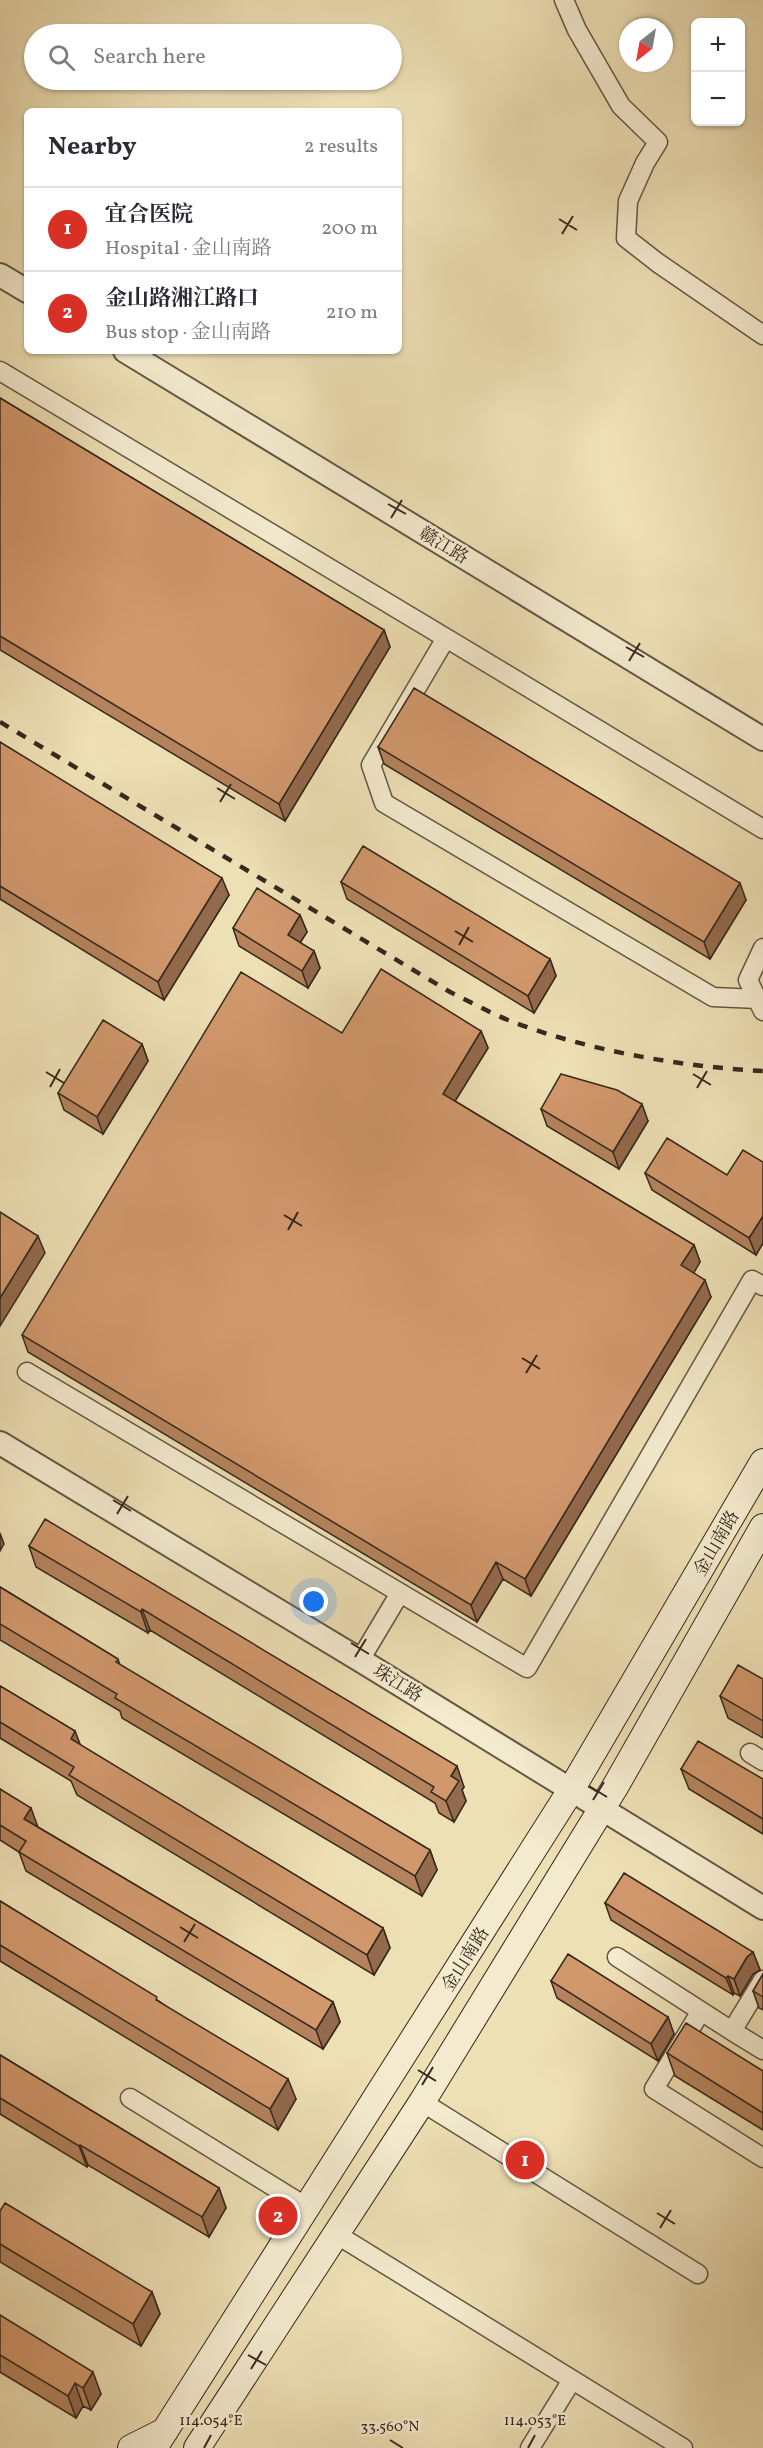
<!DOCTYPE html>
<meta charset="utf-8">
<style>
body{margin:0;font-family:Vollkorn,"Noto Serif SC",serif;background:#f7f7f7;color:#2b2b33}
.controls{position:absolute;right:18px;top:18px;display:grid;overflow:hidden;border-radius:9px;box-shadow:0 2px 4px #0004}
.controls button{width:54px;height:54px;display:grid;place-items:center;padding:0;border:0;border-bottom:2px solid #e1e1e2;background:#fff;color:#2b2b33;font:30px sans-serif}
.compass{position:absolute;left:619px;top:18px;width:54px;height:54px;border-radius:50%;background:#fff;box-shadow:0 2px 4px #0004;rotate:211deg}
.you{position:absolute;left:314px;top:1602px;width:21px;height:21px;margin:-15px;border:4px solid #fff;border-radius:50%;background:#1a73e8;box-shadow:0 0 0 9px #1a73e833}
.badge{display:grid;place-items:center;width:39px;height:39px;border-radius:50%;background:#d93025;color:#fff;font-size:20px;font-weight:700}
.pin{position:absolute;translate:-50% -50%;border:3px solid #fff;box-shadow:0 2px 6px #0006}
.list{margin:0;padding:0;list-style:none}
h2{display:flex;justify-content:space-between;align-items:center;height:78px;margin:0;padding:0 24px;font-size:26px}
h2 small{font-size:20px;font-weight:400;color:#7c7c81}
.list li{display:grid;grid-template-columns:39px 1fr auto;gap:18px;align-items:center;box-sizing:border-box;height:84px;padding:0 24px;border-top:2px solid #e1e1e2}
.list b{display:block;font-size:22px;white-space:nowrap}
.list p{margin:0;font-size:20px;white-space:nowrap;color:#7c7c81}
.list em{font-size:20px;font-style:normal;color:#7c7c81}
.icon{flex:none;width:33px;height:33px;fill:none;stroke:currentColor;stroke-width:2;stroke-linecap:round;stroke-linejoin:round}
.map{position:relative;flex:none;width:763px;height:2448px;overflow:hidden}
.search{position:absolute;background:#fff;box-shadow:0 2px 4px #0004;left:24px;top:24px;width:378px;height:66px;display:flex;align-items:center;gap:15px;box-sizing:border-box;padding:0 21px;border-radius:33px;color:#7c7c81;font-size:22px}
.panel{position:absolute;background:#fff;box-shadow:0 2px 4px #0004;left:24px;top:108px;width:378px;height:246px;border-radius:9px}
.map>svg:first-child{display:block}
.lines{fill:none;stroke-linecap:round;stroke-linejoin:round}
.minor-casing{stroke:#645643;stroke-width:21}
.tertiary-casing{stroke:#645643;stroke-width:26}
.secondary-casing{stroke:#36281d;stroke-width:28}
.minor{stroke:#f4ebcf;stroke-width:18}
.tertiary{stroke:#f4ebcf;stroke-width:22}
.secondary{stroke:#f4ebcf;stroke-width:26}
.rail{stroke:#36281d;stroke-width:4.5;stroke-dasharray:10 10;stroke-linecap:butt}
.wall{fill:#b4835d;stroke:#36281d;stroke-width:1.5}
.shaded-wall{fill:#926a4c;stroke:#36281d;stroke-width:1.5}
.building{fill:#d1986c;stroke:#36281d;stroke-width:1.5}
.ticks{fill:none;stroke:#36281d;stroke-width:2}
.labels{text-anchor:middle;stroke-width:5;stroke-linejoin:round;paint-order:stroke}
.street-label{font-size:18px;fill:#36281d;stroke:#f4ebcf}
.ticks-label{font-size:15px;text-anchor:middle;fill:#36281d;stroke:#f4ebcf;stroke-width:5;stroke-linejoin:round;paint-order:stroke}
</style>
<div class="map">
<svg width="763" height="2448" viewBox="0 0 763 2448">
<rect width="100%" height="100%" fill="#eee0b5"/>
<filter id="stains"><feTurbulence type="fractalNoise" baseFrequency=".00333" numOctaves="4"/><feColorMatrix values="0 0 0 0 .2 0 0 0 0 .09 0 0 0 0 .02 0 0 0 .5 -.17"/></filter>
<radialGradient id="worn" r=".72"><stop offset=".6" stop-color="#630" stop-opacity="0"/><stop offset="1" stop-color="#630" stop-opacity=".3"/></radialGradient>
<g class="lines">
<defs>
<path id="minor" d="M 564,0 L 577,30 L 621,106 L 658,142 L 645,163 L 628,201 L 626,238 L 658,263 L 763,335
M 0,371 L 446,638
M 763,948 L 748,980 L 763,1011
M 758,999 L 713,997 L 384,803 L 371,765 L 446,638 L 763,829
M 27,1372 L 527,1668 L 752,1280 L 763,1286
M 360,1660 L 400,1593
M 750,1753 L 763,1761
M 617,1957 L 732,2031 L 763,1980
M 701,2011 L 654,2089 L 763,2158
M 732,2031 L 763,2050
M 130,2098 L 308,2208
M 422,2102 L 698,2274
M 336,2234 L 683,2448
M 530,2448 L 572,2380"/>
<path id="tertiary" d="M 0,275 L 27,291
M 125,351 L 763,739
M 0,1443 L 360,1660 L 763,1908"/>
<path id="secondary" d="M 131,2448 L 165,2431
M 154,2448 L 571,1790 L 763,1462
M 197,2448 L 422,2102 L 615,1787 L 763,1527"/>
</defs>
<use href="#minor" class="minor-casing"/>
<use href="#tertiary" class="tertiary-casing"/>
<use href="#secondary" class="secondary-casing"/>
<use href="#minor" class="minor"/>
<use href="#tertiary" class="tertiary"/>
<use href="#secondary" class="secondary"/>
<path class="rail" d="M 0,722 L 450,992 C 469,1001 488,1012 508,1020 C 584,1050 682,1067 763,1071"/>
</g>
<path class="wall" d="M 0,398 L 384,630 L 390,647 L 285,821 L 0,650 Z
M 0,742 L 229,895 L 164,1000 L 0,899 Z
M 378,747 L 746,900 L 710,959 L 384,764 Z
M 341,882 L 550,959 L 556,976 L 534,1013 L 347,899 Z
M 300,915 L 307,932 L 300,943 L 314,951 L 320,968 L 308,988 L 239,946 L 233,928 Z
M 481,1031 L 488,1048 L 455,1101 L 694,1245 L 700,1262 L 693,1273 L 711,1297 L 531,1596 L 503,1579 L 477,1622 L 28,1352 L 22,1335 L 342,1033 Z
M 142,1044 L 148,1061 L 103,1134 L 64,1110 L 58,1093 Z
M 541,1109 L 648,1121 L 619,1169 L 547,1126 Z
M 763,1162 L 763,1243 L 756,1255 L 652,1190 L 645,1173 L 727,1175 Z
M 29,1546 L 464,1787 L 462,1790 L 466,1801 L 454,1822 L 439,1813 L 435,1803 L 150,1630 L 148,1633 L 36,1567 Z
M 0,1587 L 118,1659 L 120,1665 L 430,1850 L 437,1870 L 422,1896 L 122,1718 L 120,1711 L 0,1640 Z
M 763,1679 L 763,1738 L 728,1718 L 720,1696 Z
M 0,1686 L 75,1731 L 80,1745 L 383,1928 L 390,1948 L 374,1975 L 77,1795 L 71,1781 L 0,1738 Z
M 681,1769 L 763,1779 L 763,1834 L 689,1789 Z
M 0,1789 L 38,1827 L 333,2002 L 340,2022 L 323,2049 L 26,1871 L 19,1852 L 0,1840 Z
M 0,1901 L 159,2001 L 296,2099 L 278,2130 L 0,1961 Z
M 605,1903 L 753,1952 L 760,1970 L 753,1974 L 740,1996 L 734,1993 L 733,1995 L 611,1920 Z
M 763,1974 L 763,2010 L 759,2008 L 753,1991 Z
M 551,1981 L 668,2017 L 674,2034 L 658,2061 L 557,1998 Z
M 667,2053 L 763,2071 L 763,2130 L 675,2076 Z
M 0,2055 L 219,2188 L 226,2208 L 209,2237 L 88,2165 L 87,2167 L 0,2114 Z
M 0,2211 L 152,2292 L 160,2314 L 141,2346 L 0,2262 Z
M 0,2315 L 101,2394 L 91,2410 L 83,2406 L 76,2418 L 0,2372 Z"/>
<path class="shaded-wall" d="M 384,630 L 390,647 L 285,821 L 279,804 Z
M 222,878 L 229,895 L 164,1000 L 158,982 Z
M 740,883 L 746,900 L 710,959 L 704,942 Z
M 300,915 L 307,932 L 294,952 L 288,935 Z
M 314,951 L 320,968 L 308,988 L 302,971 Z
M 550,959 L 556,976 L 534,1013 L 528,996 Z
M 481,1031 L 488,1048 L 449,1111 L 443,1094 Z
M 142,1044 L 148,1061 L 103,1134 L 97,1117 Z
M 642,1104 L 648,1121 L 619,1169 L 613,1152 Z
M 763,1216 L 763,1243 L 756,1255 L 749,1238 Z
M 38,1236 L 45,1253 L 0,1326 L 0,1298 Z
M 694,1245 L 700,1262 L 688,1283 L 681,1265 Z
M 705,1280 L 711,1297 L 531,1596 L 525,1579 Z
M 0,1533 L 4,1544 L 0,1551 Z
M 496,1562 L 503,1579 L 477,1622 L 471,1605 Z
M 142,1609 L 150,1630 L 148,1633 L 141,1612 Z
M 75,1731 L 83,1752 L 71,1739 Z
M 457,1766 L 464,1787 L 462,1790 L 466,1801 L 454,1822 L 446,1801 L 451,1776 Z
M 31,1808 L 38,1827 L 24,1819 Z
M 430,1850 L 437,1870 L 422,1896 L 415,1876 Z
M 383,1928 L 390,1948 L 374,1975 L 367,1955 Z
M 753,1952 L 760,1970 L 753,1974 L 740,1996 L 734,1979 L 747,1957 Z
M 728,1976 L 734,1993 L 733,1995 L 726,1978 Z
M 333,2002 L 340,2022 L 323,2049 L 316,2030 Z
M 668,2017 L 674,2034 L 658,2061 L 651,2044 Z
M 288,2079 L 296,2099 L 278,2130 L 270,2109 Z
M 80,2145 L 88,2165 L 87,2167 L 79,2146 Z
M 219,2188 L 226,2208 L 209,2237 L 202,2217 Z
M 152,2292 L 160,2314 L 141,2346 L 133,2324 Z
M 93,2372 L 101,2394 L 91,2410 L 83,2388 Z
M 75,2383 L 83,2406 L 76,2418 L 68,2396 Z"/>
<path class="building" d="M 0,398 L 384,630 L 279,804 L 0,636 Z
M 414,688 L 740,883 L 704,942 L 378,747 Z
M 0,742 L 222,878 L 158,982 L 0,886 Z
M 363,846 L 550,959 L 528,996 L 341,882 Z
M 257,888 L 300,915 L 288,935 L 314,951 L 302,971 L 233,928 Z
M 381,969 L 481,1031 L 443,1094 L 694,1245 L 681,1265 L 705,1280 L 525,1579 L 496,1562 L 471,1605 L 22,1335 L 241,972 L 342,1033 Z
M 103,1020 L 142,1044 L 97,1117 L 58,1093 Z
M 561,1074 L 617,1090 L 642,1104 L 613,1152 L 541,1109 Z
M 667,1138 L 727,1175 L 743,1150 L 763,1162 L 763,1216 L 749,1238 L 645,1173 Z
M 0,1212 L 38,1236 L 0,1298 Z
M 45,1519 L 457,1766 L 451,1776 L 459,1781 L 446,1801 L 431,1792 L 434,1787 L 142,1609 L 141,1612 L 29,1546 Z
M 0,1587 L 118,1659 L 116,1662 L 430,1850 L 415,1876 L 115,1698 L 117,1694 L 0,1624 Z
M 738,1665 L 763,1679 L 763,1721 L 720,1696 Z
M 0,1686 L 75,1731 L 71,1739 L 383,1928 L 367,1955 L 69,1775 L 74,1767 L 0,1722 Z
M 698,1741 L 763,1779 L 763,1819 L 681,1769 Z
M 0,1789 L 31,1808 L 24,1819 L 333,2002 L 316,2030 L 19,1852 L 26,1841 L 0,1825 Z
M 624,1873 L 753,1952 L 747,1957 L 734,1979 L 728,1976 L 726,1978 L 605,1903 Z
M 0,1901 L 157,1997 L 156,2000 L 288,2079 L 270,2109 L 0,1945 Z
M 568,1954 L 668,2017 L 651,2044 L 551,1981 Z
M 763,1974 L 763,1997 L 753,1991 Z
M 686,2023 L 763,2071 L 763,2113 L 667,2053 Z
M 0,2055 L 219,2188 L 202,2217 L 80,2145 L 79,2146 L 0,2098 Z
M 5,2203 L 152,2292 L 133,2324 L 0,2244 L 0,2211 Z
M 0,2315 L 93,2372 L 83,2388 L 75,2383 L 68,2396 L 0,2355 Z"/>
<path class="ticks" d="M 559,219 L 577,230M 562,234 L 573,216M 388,504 L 406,514M 391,518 L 402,500M 626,647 L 644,657M 629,661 L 640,643M 217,788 L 235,799M 220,802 L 231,784M 455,931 L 473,942M 459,945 L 469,927M 46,1072 L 64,1083M 693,1074 L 711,1085M 50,1087 L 60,1069M 697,1088 L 707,1071M 284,1215 L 302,1226M 288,1230 L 298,1212M 522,1358 L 540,1369M 526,1373 L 537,1355M 113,1500 L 131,1511M 117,1514 L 128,1496M 351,1643 L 369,1654M 355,1657 L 366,1639M 589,1786 L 607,1797M 593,1800 L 604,1782M 180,1927 L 198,1938M 184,1942 L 195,1924M 418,2070 L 436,2081M 422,2085 L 433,2067M 657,2213 L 675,2224M 660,2228 L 671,2210M 248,2355 L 266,2365M 251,2369 L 262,2351M 390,2440 L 403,2448M 204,2448 L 211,2435M 528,2448 L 535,2435"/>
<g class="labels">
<g class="street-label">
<text transform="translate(444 545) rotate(31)" y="6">赣江路</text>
<text transform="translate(716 1543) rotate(-60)" y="6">金山南路</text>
<text transform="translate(398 1683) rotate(32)" y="6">珠江路</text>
<text transform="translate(465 1959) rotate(-58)" y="6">金山南路</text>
</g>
</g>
<g class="ticks-label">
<text x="211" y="2425">114.054°E</text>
<text x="535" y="2425">114.053°E</text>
<text x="390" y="2431">33.560°N</text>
</g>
<rect width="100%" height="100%" filter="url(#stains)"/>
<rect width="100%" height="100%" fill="url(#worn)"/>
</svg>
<div class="controls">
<button>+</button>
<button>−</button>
</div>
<svg class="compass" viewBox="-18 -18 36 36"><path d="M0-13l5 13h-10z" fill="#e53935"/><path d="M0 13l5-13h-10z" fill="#7c7c81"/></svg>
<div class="you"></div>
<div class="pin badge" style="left:525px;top:2160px">1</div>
<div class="pin badge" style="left:278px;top:2216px">2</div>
<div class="search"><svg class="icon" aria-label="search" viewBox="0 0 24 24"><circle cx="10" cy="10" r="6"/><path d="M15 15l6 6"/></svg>Search here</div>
<section class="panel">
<h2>Nearby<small>2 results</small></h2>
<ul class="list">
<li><span class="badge">1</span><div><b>宜合医院</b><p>Hospital · 金山南路</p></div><em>200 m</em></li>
<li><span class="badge">2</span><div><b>金山路湘江路口</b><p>Bus stop · 金山南路</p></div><em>210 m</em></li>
</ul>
</section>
</div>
